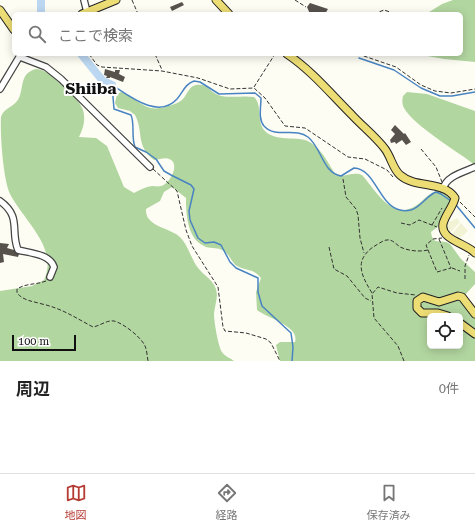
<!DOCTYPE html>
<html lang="ja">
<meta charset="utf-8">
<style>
body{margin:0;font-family:"Roboto Serif","Noto Sans JP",serif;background:#f6f6f6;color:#222}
.controls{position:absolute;right:12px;bottom:12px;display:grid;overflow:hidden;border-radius:6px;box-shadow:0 2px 10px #0003}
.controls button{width:36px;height:36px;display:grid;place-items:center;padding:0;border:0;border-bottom:1px solid #e0e0e0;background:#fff;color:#222;font:20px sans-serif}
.scale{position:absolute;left:12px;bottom:10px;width:64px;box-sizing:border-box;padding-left:4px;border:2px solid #101010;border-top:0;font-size:11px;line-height:14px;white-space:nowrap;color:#101010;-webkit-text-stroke:3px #fff;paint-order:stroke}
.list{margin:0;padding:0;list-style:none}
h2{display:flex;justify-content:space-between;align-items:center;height:52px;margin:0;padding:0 16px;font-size:17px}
h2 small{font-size:13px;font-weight:400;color:#767676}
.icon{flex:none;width:22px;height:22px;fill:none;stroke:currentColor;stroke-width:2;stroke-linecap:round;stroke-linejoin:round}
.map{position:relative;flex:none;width:475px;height:361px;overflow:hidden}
.search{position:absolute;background:#fff;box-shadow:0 2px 10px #0003;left:12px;right:12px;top:12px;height:44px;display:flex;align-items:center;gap:10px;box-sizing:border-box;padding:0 14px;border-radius:6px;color:#767676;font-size:15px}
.sheet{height:112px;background:#fff}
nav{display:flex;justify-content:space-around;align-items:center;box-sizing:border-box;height:56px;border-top:1px solid #e0e0e0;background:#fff;font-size:11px;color:#767676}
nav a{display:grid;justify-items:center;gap:2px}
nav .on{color:#b53b33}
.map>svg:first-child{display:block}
.farmland{fill:#f2f3d5}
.forest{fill:#b2d6a0;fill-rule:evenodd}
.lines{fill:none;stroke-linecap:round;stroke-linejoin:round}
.stream{stroke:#4984c2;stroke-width:1.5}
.river{stroke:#bcd7f1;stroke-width:8}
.building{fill:#58524d}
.minor-casing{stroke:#434343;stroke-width:8}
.major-casing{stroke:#212121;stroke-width:9}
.path{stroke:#323232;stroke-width:1;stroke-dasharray:4 2;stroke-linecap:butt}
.minor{stroke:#fff;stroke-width:5.5}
.major{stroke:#eddd75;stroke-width:7}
.labels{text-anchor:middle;stroke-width:4;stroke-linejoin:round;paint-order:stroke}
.quarter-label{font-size:16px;font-weight:bold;fill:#101010;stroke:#fff}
</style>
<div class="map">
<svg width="475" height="361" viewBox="0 0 475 361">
<rect width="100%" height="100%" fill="#fefdf4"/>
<path class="farmland" d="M 457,218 L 460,222 L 448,235 L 445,224 Z
M 461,223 L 468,231 L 460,238 L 455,238 L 451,235 Z"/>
<path class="forest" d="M 453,0 L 475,0 L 475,62 L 444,59 L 416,54 L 461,54 L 461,14 L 426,14 L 442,4 Z
M 36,69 C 50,69 79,97 83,110 C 86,120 83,129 79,137 L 96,138 L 107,146 L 124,187 L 134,193 C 140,190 145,187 152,186 C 154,186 158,187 161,186 C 170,184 181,163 169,159 C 166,157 158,160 154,160 C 135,145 144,132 135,115 L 130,111 L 118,108 L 115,103 L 117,94 L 121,92 C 139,98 143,113 165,107 C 171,105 177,104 182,100 C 187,95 189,86 196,85 C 207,83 209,91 218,95 C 229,99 242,95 254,97 C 263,105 256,122 265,131 C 278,144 301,133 314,145 C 324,153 329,165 336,175 C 344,178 353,171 362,175 C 378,193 394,226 422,201 C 429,195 433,190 443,191 L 453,199 L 440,225 L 431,232 L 432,237 L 435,241 L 446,242 L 450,244 L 461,259 L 475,272 L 475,284 L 465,295 L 466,304 L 475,316 L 475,361 L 280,361 L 276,345 L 280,342 L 295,342 C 300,326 267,318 257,310 L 256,292 L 261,278 C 254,269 248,271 239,267 C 231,264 230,253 222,250 C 216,247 209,249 204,246 C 187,238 186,214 186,198 L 172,187 L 164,192 L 160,201 L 146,209 C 145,225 165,227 176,234 C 188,241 190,259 199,269 C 203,274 208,277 212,282 C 221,293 215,302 214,314 C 214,321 218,346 222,352 C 225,357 231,358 234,361 L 0,361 L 0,291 L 32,286 L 44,280 C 59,248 24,221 10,194 C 3,179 0,133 1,117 C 4,107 14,108 19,98 C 24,86 20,73 36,69 ZM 430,316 L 460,316 L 460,346 L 430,346 Z
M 407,92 L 427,94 L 475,111 L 475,165 C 458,152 413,125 404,108 C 402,104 402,100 403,96 Z"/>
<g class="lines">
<path class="stream" d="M 359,58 L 394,70 L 421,88 L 440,96 L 452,96 L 475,92
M 112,85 C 128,95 158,120 177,99 C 183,92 185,84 194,81 L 200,82 L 219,94 L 255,93 L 261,98 C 261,107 258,119 264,126 C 276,139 295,127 308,137 C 322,148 322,172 341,176 L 354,168 C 379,169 379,217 411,210 C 421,207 426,196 436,192 L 441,194 L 451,201
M 112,85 L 114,109 L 131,115 C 135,124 131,137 135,147 L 146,152 L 156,159 L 164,171 L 171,175 L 191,185 L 194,189 L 189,211 L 190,220 L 198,238 L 205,243 L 214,242 L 221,245 L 230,262 L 236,268 L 258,278 L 258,292 L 262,306 L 291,333 L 293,347 L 292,361
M 456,205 L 475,228"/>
<path class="river" d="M 41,14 L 41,0
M 81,54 L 103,81 L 112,85"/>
</g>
<path class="building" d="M 182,2 L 184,5 L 172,11 L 170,7 Z
M 310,3 L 328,9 L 325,14 L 310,14 L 307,7 Z
M 105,69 L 115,72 L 115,70 L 120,70 L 119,74 L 125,77 L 123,82 L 110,77 L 110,78 L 106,78 L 107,76 L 104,75 Z
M 395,125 L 404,134 L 405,133 L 411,142 L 406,145 L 402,140 L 396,144 L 395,142 L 391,143 L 390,140 L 395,134 L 391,130 Z
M 0,243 L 9,244 L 7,248 L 14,250 L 19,254 L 18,257 L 3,254 L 4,262 L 0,263 Z"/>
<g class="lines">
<defs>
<path id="minor" d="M 84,0 L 87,12
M 20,57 L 46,67 L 61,79 L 150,167
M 0,89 L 21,54
M 443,189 C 446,176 464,172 475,167
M 0,201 C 22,217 10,231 18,250 C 30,253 50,254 54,267 L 50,277"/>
<path id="major" d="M 216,0 L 229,14
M 0,10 L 14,30
M 82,14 L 116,0
M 287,54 C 311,70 331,94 351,114 C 362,126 376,137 385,149 C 391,157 393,169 400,175 C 416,189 443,180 455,198 C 453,207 445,215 443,224 C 440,240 466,243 475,253
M 448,316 L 438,313 L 422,313 L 417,308 L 417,301 L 423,297 L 439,302 L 458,296 L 462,297 L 475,314
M 460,323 L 475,334"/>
</defs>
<use href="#minor" class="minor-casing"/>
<use href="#major" class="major-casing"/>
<path class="path" d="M 132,0 L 138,14
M 295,0 L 306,7
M 374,14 L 384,10 L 393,13
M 89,54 L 97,65 L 102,67 L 162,71 L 198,78 L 230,89 L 254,88 L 265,98 L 285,126 L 305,128 L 348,157 L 365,159 L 387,170 L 393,177
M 155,54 L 162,70
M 306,54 L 317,54
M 358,54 L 396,67 L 421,85 L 435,91 L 451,93 L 475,89
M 254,87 L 275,54
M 421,149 L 436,167 L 442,182
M 153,169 L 177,191 L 186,230 L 192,246 L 218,287 L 223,327 L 225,331 L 246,333 L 266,339 L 271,343 L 280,361
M 343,179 L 346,197 L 356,209 L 358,215 L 360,238 L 364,253
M 460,202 L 475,217
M 401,223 L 410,225 L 419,220 L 437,227
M 432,225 L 442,208
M 439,239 L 451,268 L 437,272 L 426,245 L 433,239 L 442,238
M 329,247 L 334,269 L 347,276 L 365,298 L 371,301
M 452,268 L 460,271
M 465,279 L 465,266 L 469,255
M 46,281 C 36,285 26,283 17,289 L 17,293 C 24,301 32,301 42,304 C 61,308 76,318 93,327 C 100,326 106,320 114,321 C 123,323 141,337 145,346 C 147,350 147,356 148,361
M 372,293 C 361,275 354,261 373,247 C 377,245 383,240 387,240 C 392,239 396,244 400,247 C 409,251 419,252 428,250
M 404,361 L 398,346 L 374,318 L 372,294 L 378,287 L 397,293 L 416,295"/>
<use href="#minor" class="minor"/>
<use href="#major" class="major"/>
</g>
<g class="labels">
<g class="quarter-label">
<text x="91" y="94">Shiiba</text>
</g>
</g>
</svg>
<div class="controls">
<button><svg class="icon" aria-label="locate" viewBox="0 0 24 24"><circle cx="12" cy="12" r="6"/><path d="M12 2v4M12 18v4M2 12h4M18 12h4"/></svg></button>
</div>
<div class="scale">100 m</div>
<div class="search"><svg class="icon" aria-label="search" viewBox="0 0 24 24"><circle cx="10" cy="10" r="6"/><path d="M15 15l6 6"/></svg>ここで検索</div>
</div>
<section class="sheet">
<h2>周辺<small>0件</small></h2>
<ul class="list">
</ul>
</section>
<nav>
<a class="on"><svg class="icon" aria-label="map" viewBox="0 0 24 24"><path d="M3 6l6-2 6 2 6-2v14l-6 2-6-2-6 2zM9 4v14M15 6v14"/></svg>地図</a>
<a><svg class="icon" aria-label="directions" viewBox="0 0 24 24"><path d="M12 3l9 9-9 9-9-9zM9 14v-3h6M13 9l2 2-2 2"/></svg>経路</a>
<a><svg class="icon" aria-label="saved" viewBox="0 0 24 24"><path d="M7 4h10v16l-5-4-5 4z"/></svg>保存済み</a>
</nav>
